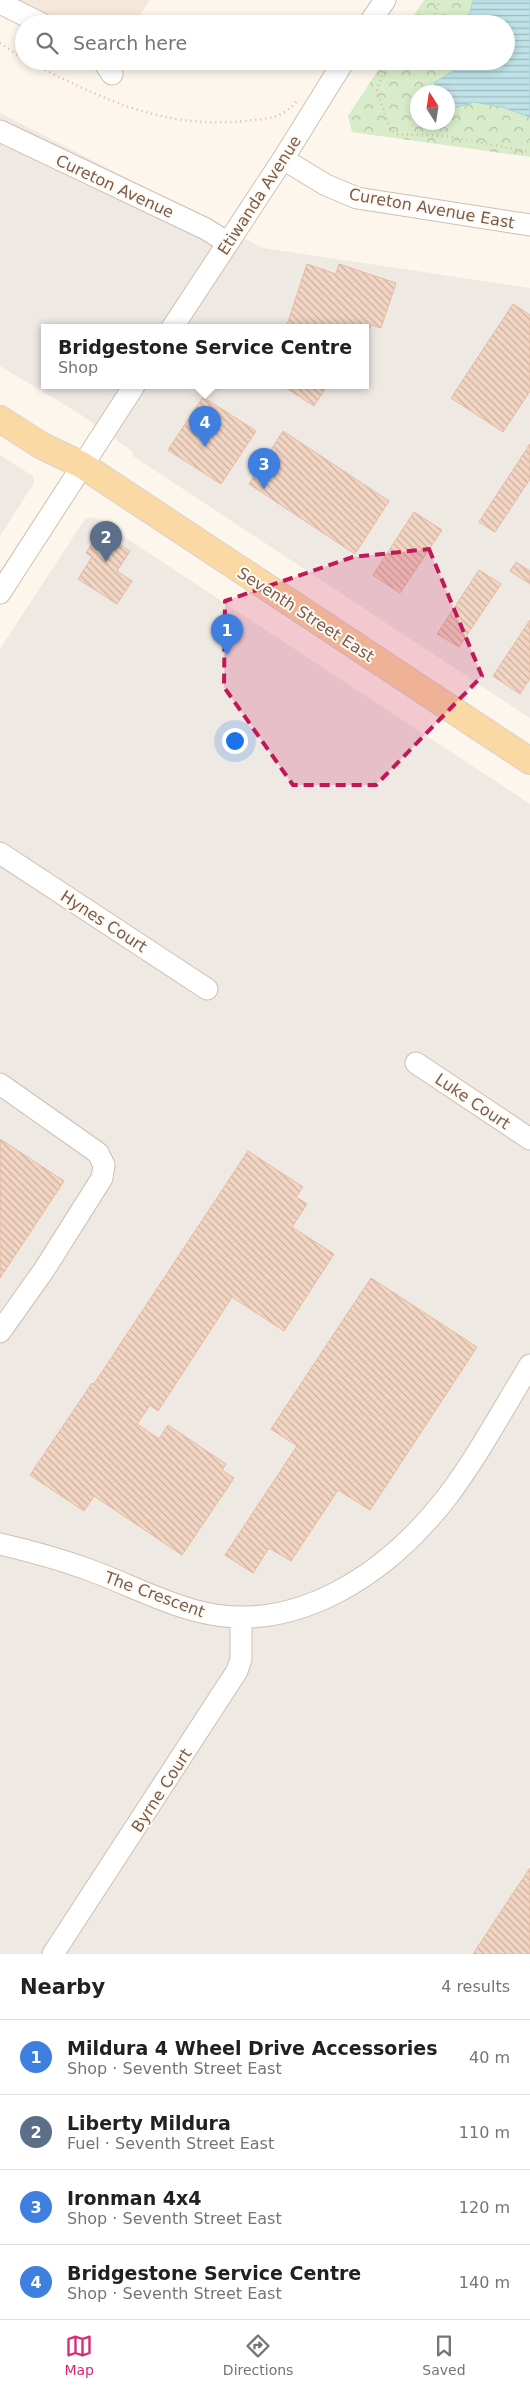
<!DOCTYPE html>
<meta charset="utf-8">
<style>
body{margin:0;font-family:"DejaVu Sans",sans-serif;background:#f2f2f2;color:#202124}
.compass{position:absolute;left:410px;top:85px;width:45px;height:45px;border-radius:50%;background:#fff;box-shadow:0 2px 8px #0003;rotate:348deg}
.you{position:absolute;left:234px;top:740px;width:18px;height:18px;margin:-12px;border:4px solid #fff;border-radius:50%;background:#1a73e8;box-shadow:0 0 0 8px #1a73e833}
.badge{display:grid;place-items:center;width:32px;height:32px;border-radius:50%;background:#db2777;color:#fff;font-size:16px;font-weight:700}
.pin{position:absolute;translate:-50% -41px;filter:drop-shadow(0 1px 2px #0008)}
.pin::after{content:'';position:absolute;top:26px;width:18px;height:15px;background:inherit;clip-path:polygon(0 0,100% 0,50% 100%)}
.popup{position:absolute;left:41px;top:324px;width:328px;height:65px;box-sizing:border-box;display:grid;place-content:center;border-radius:0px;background:#fff;filter:drop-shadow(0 1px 4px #0005);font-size:16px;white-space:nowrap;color:#757577}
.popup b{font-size:19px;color:#202124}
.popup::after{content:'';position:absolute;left:50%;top:100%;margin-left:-10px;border:10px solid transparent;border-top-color:#fff}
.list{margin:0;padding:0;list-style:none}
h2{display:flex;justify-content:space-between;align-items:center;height:65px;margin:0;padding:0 20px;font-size:21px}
h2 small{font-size:16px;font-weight:400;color:#757577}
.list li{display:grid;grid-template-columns:32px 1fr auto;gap:15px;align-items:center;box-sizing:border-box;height:75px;padding:0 20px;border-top:1px solid #e0e0e0}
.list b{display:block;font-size:19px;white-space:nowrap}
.list p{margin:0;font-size:16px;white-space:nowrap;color:#757577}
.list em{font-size:16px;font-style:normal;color:#757577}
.icon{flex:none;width:28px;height:28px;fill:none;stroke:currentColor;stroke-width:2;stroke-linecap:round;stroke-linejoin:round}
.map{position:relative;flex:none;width:530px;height:1954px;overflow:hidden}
.search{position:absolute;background:#fff;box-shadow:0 2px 8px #0003;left:15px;right:15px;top:15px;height:55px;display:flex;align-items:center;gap:12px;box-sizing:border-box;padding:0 18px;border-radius:28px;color:#757577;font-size:19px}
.sheet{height:365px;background:#fff}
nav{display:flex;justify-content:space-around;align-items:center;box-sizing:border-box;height:70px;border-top:1px solid #e0e0e0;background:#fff;font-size:14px;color:#757577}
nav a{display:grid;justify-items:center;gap:2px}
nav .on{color:#db2777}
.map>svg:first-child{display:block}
.residential{fill:#f5e8da}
.industrial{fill:#efe9e4;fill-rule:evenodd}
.forest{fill:url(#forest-crowns);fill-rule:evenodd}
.water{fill:url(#water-rules);stroke:#a5d3da}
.building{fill:url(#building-back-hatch);stroke:#e6bba3}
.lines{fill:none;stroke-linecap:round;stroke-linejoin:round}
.minor-casing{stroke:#d1beb0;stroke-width:23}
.major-casing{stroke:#dad1cd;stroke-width:28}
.path{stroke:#d9b8a5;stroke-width:2.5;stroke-dasharray:1 4;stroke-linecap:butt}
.minor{stroke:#fff;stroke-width:21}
.major{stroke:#fbd9a5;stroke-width:26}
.marked{fill:#c2185b;fill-opacity:0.2;stroke:#c2185b;stroke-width:4;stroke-dasharray:10 6;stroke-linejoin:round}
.labels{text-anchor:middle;stroke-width:4;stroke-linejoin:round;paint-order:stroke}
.street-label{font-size:16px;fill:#7a5c4d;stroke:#fffaf3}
</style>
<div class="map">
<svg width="530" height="1954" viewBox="0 0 530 1954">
<defs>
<pattern id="forest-crowns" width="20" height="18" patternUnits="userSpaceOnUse" patternTransform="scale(1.25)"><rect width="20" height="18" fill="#d8ecc9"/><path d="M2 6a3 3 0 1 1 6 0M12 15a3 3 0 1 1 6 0" fill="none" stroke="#b4c2a5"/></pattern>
<pattern id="water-rules" width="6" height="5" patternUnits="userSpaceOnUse" patternTransform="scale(1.25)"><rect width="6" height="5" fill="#bfe3e8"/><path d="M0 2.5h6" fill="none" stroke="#a0bbbe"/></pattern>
<pattern id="building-back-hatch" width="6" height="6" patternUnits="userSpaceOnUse" patternTransform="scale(1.25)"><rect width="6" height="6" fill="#f3d5c3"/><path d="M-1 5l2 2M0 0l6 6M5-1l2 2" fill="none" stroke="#cab0a1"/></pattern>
</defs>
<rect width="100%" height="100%" fill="#fdf6ec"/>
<path class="residential" d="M 19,0 L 150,0 L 134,24 L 63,24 Z"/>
<path class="industrial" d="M 0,113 L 263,248 L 530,288 L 530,718 L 133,456 L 132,451 L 77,412 L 0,366 ZM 45,328 L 365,328 L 365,386 L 45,386 Z
M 0,455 L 33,476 L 34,483 L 0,536 Z
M 94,517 L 530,804 L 530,1954 L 0,1954 L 0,649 L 85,519 Z"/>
<path class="forest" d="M 424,0 L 530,0 L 530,157 L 352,132 L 348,116 L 384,61 L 506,61 L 506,24 L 408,24 ZM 418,92 L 448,92 L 448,122 L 418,122 Z"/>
<path class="water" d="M 473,0 L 530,0 L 530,117 L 502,107 L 474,102 L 448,110 L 448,92 L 438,92 L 434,83 L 456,69 L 461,61 L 506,61 L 506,24 L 467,24 Z"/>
<path class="building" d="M 307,264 L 336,274 L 339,264 L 396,283 L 381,328 L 371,325 L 370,328 L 286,328 Z
M 513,304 L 530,315 L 530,391 L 503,432 L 451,398 Z
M 283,386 L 327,386 L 314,406 Z
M 203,397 L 256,431 L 221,484 L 168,450 Z
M 283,431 L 389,501 L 355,554 L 249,484 Z
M 530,444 L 530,479 L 495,532 L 479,522 Z
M 414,512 L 442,530 L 400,593 L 373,575 Z
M 99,532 L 130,551 L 117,571 L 132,581 L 117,604 L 78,579 L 92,557 L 86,553 Z
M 516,562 L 530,571 L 530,584 L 510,571 Z
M 479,570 L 501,584 L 459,647 L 437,634 Z
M 530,620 L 530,678 L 520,694 L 493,676 Z
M 0,1139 L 64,1181 L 0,1278 Z
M 248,1151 L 303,1187 L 296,1197 L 307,1204 L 292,1227 L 334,1254 L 284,1331 L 232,1297 L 158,1411 L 150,1405 L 137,1424 L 159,1439 L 168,1425 L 226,1464 L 222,1470 L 234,1478 L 182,1555 L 94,1496 L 84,1511 L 30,1475 L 92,1383 L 94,1384 Z
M 371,1278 L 477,1347 L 370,1510 L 338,1490 L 291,1561 L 269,1548 L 253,1573 L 225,1555 L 297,1446 L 271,1429 Z
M 530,1868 L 530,1954 L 473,1954 L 504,1907 Z"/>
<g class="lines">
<defs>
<path id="minor" d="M 0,3 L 42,24
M 369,24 L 385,0
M 103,61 L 112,74
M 0,131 L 206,229 L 228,243
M 283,159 L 326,185 L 357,198 L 530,225
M 172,328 L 283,159 L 344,61
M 0,593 L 134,386
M 0,853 L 207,989
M 416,1063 L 530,1139
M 0,1084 L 98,1153 L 104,1165 L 102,1178 L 44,1270 L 0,1332
M 0,1544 C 30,1551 59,1559 87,1569 C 123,1582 157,1600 193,1610 C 294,1639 388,1573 447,1497 C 478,1456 503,1409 530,1365
M 53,1954 L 237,1671 L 241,1659 L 241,1617"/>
<path id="major" d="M 0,419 L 42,446 L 82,465 L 530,761"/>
</defs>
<use href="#minor" class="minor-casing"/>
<use href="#major" class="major-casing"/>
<path class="path" d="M 436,24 L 435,13 L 440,0
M 0,43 L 24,59
M 27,61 C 102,98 159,129 245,121 C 270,118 282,119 299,99
M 396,61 L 382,76 L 377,90 L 390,129 L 397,134 L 446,136 L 530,152"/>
<use href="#minor" class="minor"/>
<use href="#major" class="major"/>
</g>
<path class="marked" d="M 429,549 L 482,676 L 376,785 L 293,785 L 224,687 L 225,601 L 353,557 Z"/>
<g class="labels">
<g class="street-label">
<text transform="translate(115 186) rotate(25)" y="6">Cureton Avenue</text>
<text transform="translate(259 195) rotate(-57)" y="6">Etiwanda Avenue</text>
<text transform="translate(432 208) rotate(10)" y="6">Cureton Avenue East</text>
<text transform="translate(306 614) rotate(33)" y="6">Seventh Street East</text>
<text transform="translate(104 921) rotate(33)" y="6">Hynes Court</text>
<text transform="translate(473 1101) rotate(34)" y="6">Luke Court</text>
<text transform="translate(155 1594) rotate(20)" y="6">The Crescent</text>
<text transform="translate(161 1790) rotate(-57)" y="6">Byrne Court</text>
</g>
</g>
</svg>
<svg class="compass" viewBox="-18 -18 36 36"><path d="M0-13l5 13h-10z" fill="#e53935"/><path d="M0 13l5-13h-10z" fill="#757577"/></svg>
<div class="you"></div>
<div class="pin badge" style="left:227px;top:655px;background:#3f7fe0">1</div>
<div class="pin badge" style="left:106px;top:562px;background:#5c6f8a">2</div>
<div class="pin badge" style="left:264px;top:489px;background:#3f7fe0">3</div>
<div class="pin badge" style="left:205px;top:447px;background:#3f7fe0">4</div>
<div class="popup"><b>Bridgestone Service Centre</b>Shop</div>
<div class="search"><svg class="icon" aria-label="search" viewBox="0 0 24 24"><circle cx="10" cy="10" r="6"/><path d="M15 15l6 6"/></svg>Search here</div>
</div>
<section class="sheet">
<h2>Nearby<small>4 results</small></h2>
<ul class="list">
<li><span class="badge" style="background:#3f7fe0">1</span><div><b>Mildura 4 Wheel Drive Accessories</b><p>Shop · Seventh Street East</p></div><em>40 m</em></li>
<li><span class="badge" style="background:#5c6f8a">2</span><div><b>Liberty Mildura</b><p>Fuel · Seventh Street East</p></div><em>110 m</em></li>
<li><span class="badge" style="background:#3f7fe0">3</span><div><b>Ironman 4x4</b><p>Shop · Seventh Street East</p></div><em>120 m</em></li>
<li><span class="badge" style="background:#3f7fe0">4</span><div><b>Bridgestone Service Centre</b><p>Shop · Seventh Street East</p></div><em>140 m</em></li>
</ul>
</section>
<nav>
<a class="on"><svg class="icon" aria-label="map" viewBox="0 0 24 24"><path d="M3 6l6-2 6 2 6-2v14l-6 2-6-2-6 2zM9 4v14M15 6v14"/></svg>Map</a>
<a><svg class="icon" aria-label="directions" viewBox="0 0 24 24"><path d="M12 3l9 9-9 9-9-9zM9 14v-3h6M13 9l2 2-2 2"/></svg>Directions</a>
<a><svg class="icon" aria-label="saved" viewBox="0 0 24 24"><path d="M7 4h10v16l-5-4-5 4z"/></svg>Saved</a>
</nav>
